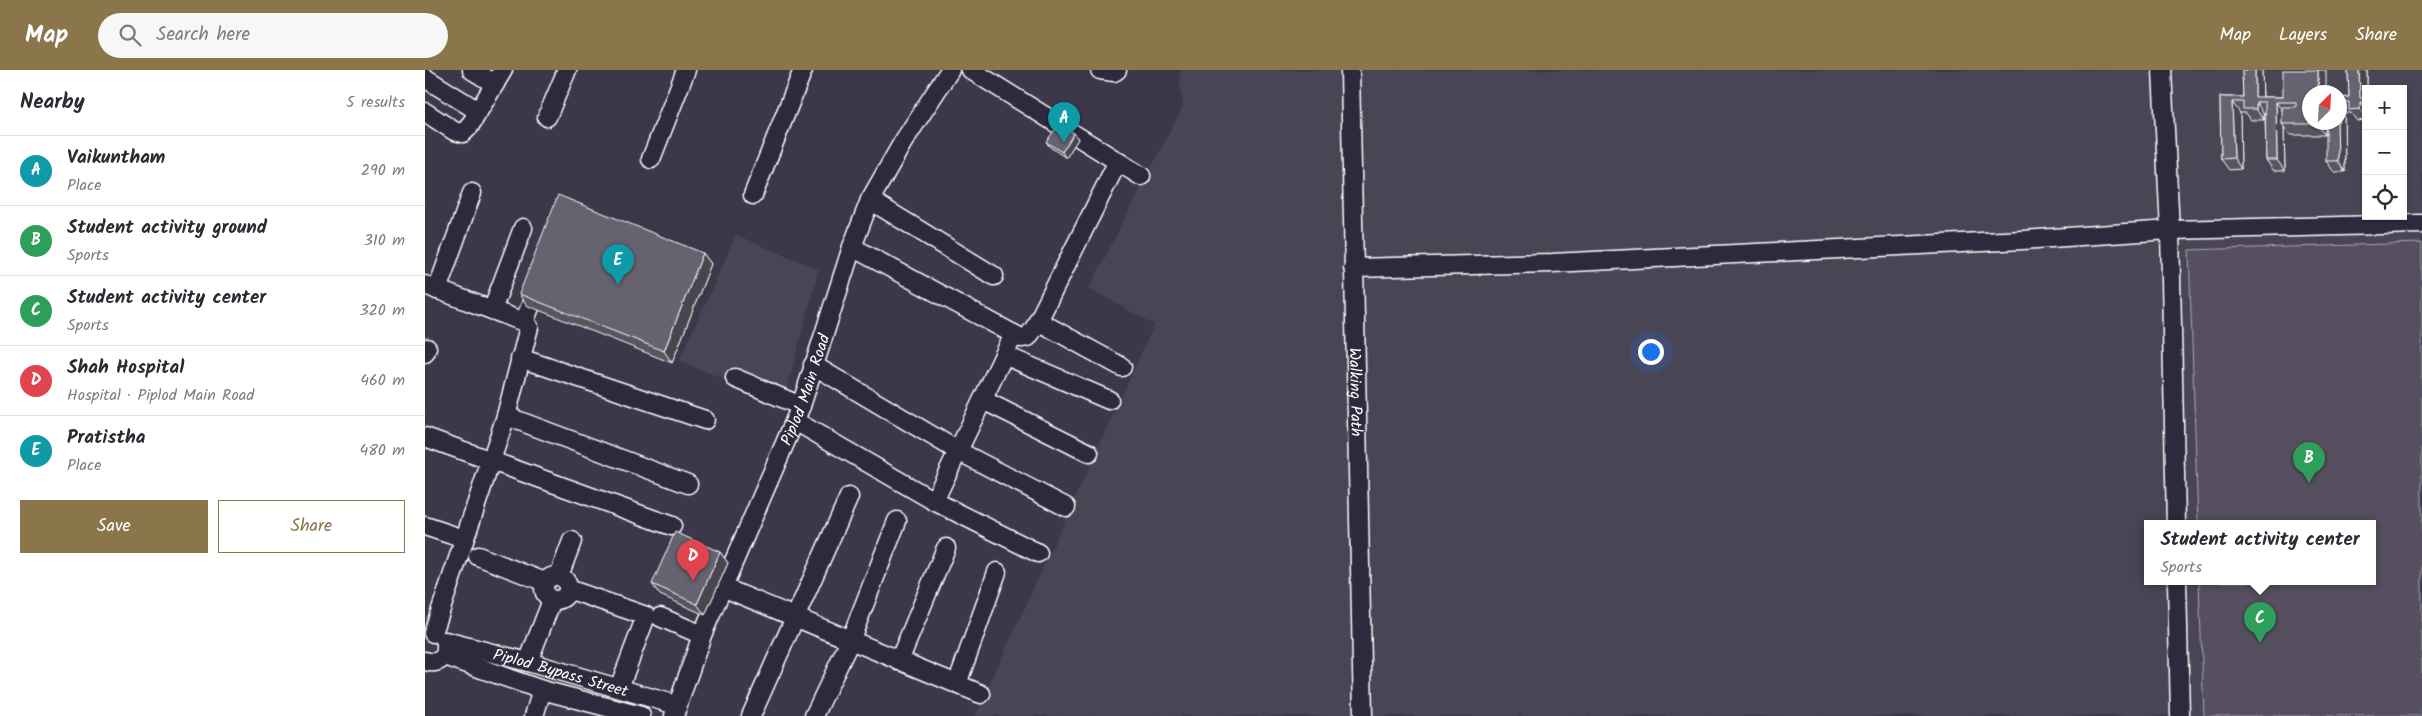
<!DOCTYPE html>
<meta charset="utf-8">
<style>
body{margin:0;font-family:Kalam,sans-serif;background:#f7f7f7;color:#2b2b33}
.controls{position:absolute;right:15px;top:15px;display:grid;overflow:hidden;border-radius:0px;box-shadow:0 1px 4px #0004}
.controls button{width:45px;height:45px;display:grid;place-items:center;padding:0;border:0;border-bottom:1px solid #e1e1e2;background:#fff;color:#2b2b33;font:25px sans-serif}
.compass{position:absolute;left:1877px;top:15px;width:45px;height:45px;border-radius:50%;background:#fff;box-shadow:0 1px 4px #0004;rotate:24deg}
.you{position:absolute;left:1225px;top:281px;width:18px;height:18px;margin:-12px;border:4px solid #fff;border-radius:50%;background:#1a73e8;box-shadow:0 0 0 8px #1a73e833}
.badge{display:grid;place-items:center;width:32px;height:32px;border-radius:50%;background:#8a764a;color:#fff;font-size:16px;font-weight:700}
.pin{position:absolute;translate:-50% -41px;filter:drop-shadow(0 1px 2px #0008)}
.pin::after{content:'';position:absolute;top:26px;width:18px;height:15px;background:inherit;clip-path:polygon(0 0,100% 0,50% 100%)}
.popup{position:absolute;left:1719px;top:450px;width:232px;height:65px;box-sizing:border-box;display:grid;place-content:center;border-radius:0px;background:#fff;filter:drop-shadow(0 1px 4px #0005);font-size:16px;white-space:nowrap;color:#7c7c81}
.popup b{font-size:19px;color:#2b2b33}
.popup::after{content:'';position:absolute;left:50%;top:100%;margin-left:-10px;border:10px solid transparent;border-top-color:#fff}
.list{margin:0;padding:0;list-style:none}
h2{display:flex;justify-content:space-between;align-items:center;height:65px;margin:0;padding:0 20px;font-size:21px}
h2 small{font-size:16px;font-weight:400;color:#7c7c81}
.list li{display:grid;grid-template-columns:32px 1fr auto;gap:15px;align-items:center;box-sizing:border-box;height:70px;padding:0 20px;border-top:1px solid #e1e1e2}
.list b{display:block;font-size:19px;white-space:nowrap}
.list p{margin:0;font-size:16px;white-space:nowrap;color:#7c7c81}
.list em{font-size:16px;font-style:normal;color:#7c7c81}
.actions{display:flex;gap:10px;padding:15px 20px}
.actions a{flex:1;padding:11px 0;border:1px solid #8a764a;border-radius:0px;text-align:center;font-size:18px;color:#8a764a}
.actions .main{background:#8a764a;color:#fff}
.icon{flex:none;width:28px;height:28px;fill:none;stroke:currentColor;stroke-width:2;stroke-linecap:round;stroke-linejoin:round}
.map{position:relative;flex:none;width:1997px;height:646px;overflow:hidden}
header{display:flex;align-items:center;gap:30px;box-sizing:border-box;height:70px;padding:0 25px;background:#8a764a;color:#fff}
header strong{font-size:24px}
nav{display:flex;gap:28px;margin-inline-start:auto;font-size:18px}
.search{width:350px;height:45px;background:#f7f7f7;display:flex;align-items:center;gap:12px;box-sizing:border-box;padding:0 18px;border-radius:28px;color:#7c7c81;font-size:19px}
main{display:flex}
aside{flex:1;background:#fff}
.map>svg:first-child{display:block}
.built{fill:#494455;fill-rule:evenodd}
.green{fill:#555060;stroke:#aaa8b0}
.lines{fill:none;stroke-linecap:round;stroke-linejoin:round}
.minor-casing{stroke:#fff;stroke-width:21}
.minor{stroke:#2f2a3d;stroke-width:18}
.wall{fill:#585460;stroke:#fff}
.shaded-wall{fill:#47454e;stroke:#fff}
.building{fill:#666270;stroke:#fff}
.labels{text-anchor:middle;stroke-width:4;stroke-linejoin:round;paint-order:stroke}
.street-label{font-size:16px;fill:#fff;stroke:#2f2a3d}
</style>
<header>
<strong>Map</strong>
<div class="search"><svg class="icon" aria-label="search" viewBox="0 0 24 24"><circle cx="10" cy="10" r="6"/><path d="M15 15l6 6"/></svg>Search here</div>
<nav><a>Map</a><a>Layers</a><a>Share</a></nav>
</header>
<main>
<aside>
<h2>Nearby<small>5 results</small></h2>
<ul class="list">
<li><span class="badge" style="background:#0f9aa8">A</span><div><b>Vaikuntham</b><p>Place</p></div><em>290 m</em></li>
<li><span class="badge" style="background:#2e9e5b">B</span><div><b>Student activity ground</b><p>Sports</p></div><em>310 m</em></li>
<li><span class="badge" style="background:#2e9e5b">C</span><div><b>Student activity center</b><p>Sports</p></div><em>320 m</em></li>
<li><span class="badge" style="background:#e0444e">D</span><div><b>Shah Hospital</b><p>Hospital · Piplod Main Road</p></div><em>460 m</em></li>
<li><span class="badge" style="background:#0f9aa8">E</span><div><b>Pratistha</b><p>Place</p></div><em>480 m</em></li>
</ul>
<div class="actions"><a class="main">Save</a><a>Share</a></div>
</aside>
<div class="map">
<svg width="1997" height="646" viewBox="0 0 1997 646">
<rect width="100%" height="100%" fill="#3c3749"/>
<filter id="ink" filterUnits="userSpaceOnUse"><feTurbulence type="fractalNoise" baseFrequency=".02" numOctaves="2"/><feDisplacementMap in="SourceGraphic" scale="10" xChannelSelector="R" yChannelSelector="G"/><feConvolveMatrix kernelMatrix="1 2 1 2 8 2 1 2 1" color-interpolation-filters="sRGB"/></filter>
<g filter="url(#ink)">
<path class="built" d="M 757,0 L 1997,0 L 1997,646 L 550,646 L 729,255 L 664,218 L 758,36 L 754,5 ZM 1941,19 L 1978,19 L 1978,146 L 1941,146 ZM 1884,22 L 1914,22 L 1914,52 L 1884,52 ZM 1722,454 L 1948,454 L 1948,512 L 1722,512 Z
M 311,165 L 394,199 L 358,333 L 254,291 Z"/>
<path class="green" d="M 1997,173 L 1997,646 L 1779,646 L 1774,512 L 1948,512 L 1948,454 L 1773,454 L 1764,180 Z"/>
<g class="lines">
<defs>
<g id="minor">
<path d="M 47,0 L 70,14"/>
<path d="M 546,0 L 716,106"/>
<path d="M 675,0 L 689,2 L 692,0"/>
<path id="s1" d="M 925,0 L 938,646"/>
<path d="M 1737,0 L 1745,160 L 1751,454"/>
<path d="M 0,8 L 53,41"/>
<path d="M 0,42 L 29,61 L 38,63 L 44,57 L 78,0"/>
<path d="M 122,47 L 142,0"/>
<path d="M 226,89 L 261,0"/>
<path d="M 328,125 L 378,0"/>
<path d="M 445,130 L 569,206"/>
<path d="M 427,177 L 596,268 L 603,267 L 610,257 L 692,93"/>
<path d="M 928,198 L 1127,193 L 1598,170 L 1745,160 L 1997,154"/>
<path d="M 0,215 L 99,252 L 104,257 L 81,346 L 8,563"/>
<path d="M 12,220 L 47,123"/>
<path d="M 67,240 L 98,158"/>
<path d="M 613,251 L 697,297"/>
<path d="M 99,252 L 114,215"/>
<path d="M 0,283 L 2,278"/>
<path d="M 579,285 L 684,330"/>
<path d="M 95,288 L 280,350"/>
<path d="M 388,295 L 533,381 L 641,437"/>
<path d="M 310,308 L 376,336"/>
<path d="M 558,330 L 664,383"/>
<path d="M 81,346 L 263,414"/>
<path d="M 370,351 L 509,431 L 613,483"/>
<path d="M 0,367 L 247,456"/>
<path d="M 509,431 L 589,264"/>
<path d="M 0,456 L 39,469"/>
<path d="M 53,486 L 120,512"/>
<circle cx="131" cy="518" r="12"/>
<path d="M 134,506 L 147,471"/>
<path d="M 1752,512 L 1755,646"/>
<path d="M 297,517 L 556,624"/>
<path d="M 143,519 L 221,546 L 194,618"/>
<path d="M 235,547 L 277,565"/>
<path id="s2" d="M 20,571 L 103,592 L 251,635"/>
<path d="M 20,586 L 117,620 L 216,646"/>
<path d="M 0,591 C 12,595 22,589 21,576"/>
<path d="M 474,591 L 521,478"/>
<path d="M 103,592 L 127,530"/>
<path d="M 532,614 L 572,502"/>
<path d="M 109,646 L 117,620"/>
<path id="s3" d="M 249,646 L 277,565 L 376,336 L 427,177 L 445,130 L 478,72 L 525,0"/>
<path d="M 326,646 L 424,427"/>
<path d="M 389,646 L 425,571 L 472,451"/>
</g>
</defs>
<use href="#minor" class="minor-casing"/>
<use href="#minor" class="minor"/>
</g>
<path class="wall" d="M 1817,0 L 1837,0 L 1838,27 L 1858,27 L 1884,22 L 1884,52 L 1900,52 L 1900,65 L 1865,65 L 1859,57 L 1860,101 L 1849,101 L 1841,90 L 1840,43 L 1838,43 L 1839,50 L 1826,50 L 1821,43 L 1815,43 L 1816,99 L 1804,100 L 1796,89 L 1795,27 L 1818,27 Z
M 1923,0 L 1942,0 L 1942,19 L 1941,19 L 1941,50 L 1932,51 L 1926,43 L 1919,43 L 1920,102 L 1909,102 L 1901,91 L 1914,52 L 1914,28 L 1924,27 Z
M 649,63 L 653,69 L 641,88 L 625,77 L 621,72 Z
M 278,183 L 286,194 L 247,293 L 101,235 L 94,224 Z
M 295,482 L 303,493 L 280,545 L 235,525 L 227,514 Z"/>
<path class="shaded-wall" d="M 1830,0 L 1837,0 L 1838,32 L 1830,27 Z
M 1893,0 L 1901,0 L 1901,22 L 1893,22 Z
M 1934,0 L 1942,0 L 1942,19 L 1941,19 L 1941,32 L 1935,28 Z
M 1807,32 L 1815,43 L 1816,99 L 1809,88 Z
M 1831,32 L 1838,43 L 1839,50 L 1831,39 Z
M 1851,32 L 1859,43 L 1857,54 L 1859,57 L 1860,101 L 1852,90 Z
M 1935,32 L 1941,40 L 1941,47 L 1935,39 Z
M 1914,36 L 1919,43 L 1920,102 L 1913,91 L 1912,52 L 1914,52 Z
M 1892,52 L 1900,52 L 1900,65 L 1892,54 Z
M 649,63 L 653,69 L 641,88 L 637,82 Z
M 278,183 L 286,194 L 247,293 L 239,281 Z
M 295,482 L 303,493 L 280,545 L 272,534 Z"/>
<path class="building" d="M 1817,0 L 1830,0 L 1830,27 L 1858,27 L 1858,0 L 1893,0 L 1893,22 L 1884,22 L 1884,52 L 1892,52 L 1892,54 L 1857,54 L 1857,37 L 1871,37 L 1871,32 L 1851,32 L 1852,90 L 1841,90 L 1840,32 L 1831,32 L 1831,39 L 1818,39 L 1818,32 L 1807,32 L 1809,88 L 1796,89 L 1795,27 L 1818,27 Z
M 1923,0 L 1934,0 L 1935,28 L 1941,28 L 1941,32 L 1935,32 L 1935,39 L 1924,40 L 1924,32 L 1914,32 L 1914,28 L 1924,27 Z
M 1901,52 L 1912,52 L 1913,91 L 1901,91 Z
M 634,54 L 649,63 L 637,82 L 621,72 Z
M 133,125 L 278,183 L 239,281 L 94,224 Z
M 250,462 L 295,482 L 272,534 L 227,514 Z"/>
</g>
<g class="labels">
<g class="street-label">
<text dy="6" stroke="none"><textPath href="#s3" startOffset="352">Piplod Main Road</textPath></text>
<text dy="6" stroke="none"><textPath href="#s1" startOffset="322">Walking Path</textPath></text>
<text dy="6" stroke="none"><textPath href="#s2" startOffset="120">Piplod Bypass Street</textPath></text>
</g>
</g>
</svg>
<div class="controls">
<button>+</button>
<button>−</button>
<button><svg class="icon" aria-label="locate" viewBox="0 0 24 24"><circle cx="12" cy="12" r="6"/><path d="M12 2v4M12 18v4M2 12h4M18 12h4"/></svg></button>
</div>
<svg class="compass" viewBox="-18 -18 36 36"><path d="M0-13l5 13h-10z" fill="#e53935"/><path d="M0 13l5-13h-10z" fill="#7c7c81"/></svg>
<div class="you"></div>
<div class="pin badge" style="left:639px;top:73px;background:#0f9aa8">A</div>
<div class="pin badge" style="left:1884px;top:413px;background:#2e9e5b">B</div>
<div class="pin badge" style="left:1835px;top:573px;background:#2e9e5b">C</div>
<div class="popup"><b>Student activity center</b>Sports</div>
<div class="pin badge" style="left:268px;top:511px;background:#e0444e">D</div>
<div class="pin badge" style="left:193px;top:215px;background:#0f9aa8">E</div>
</div>
</main>
